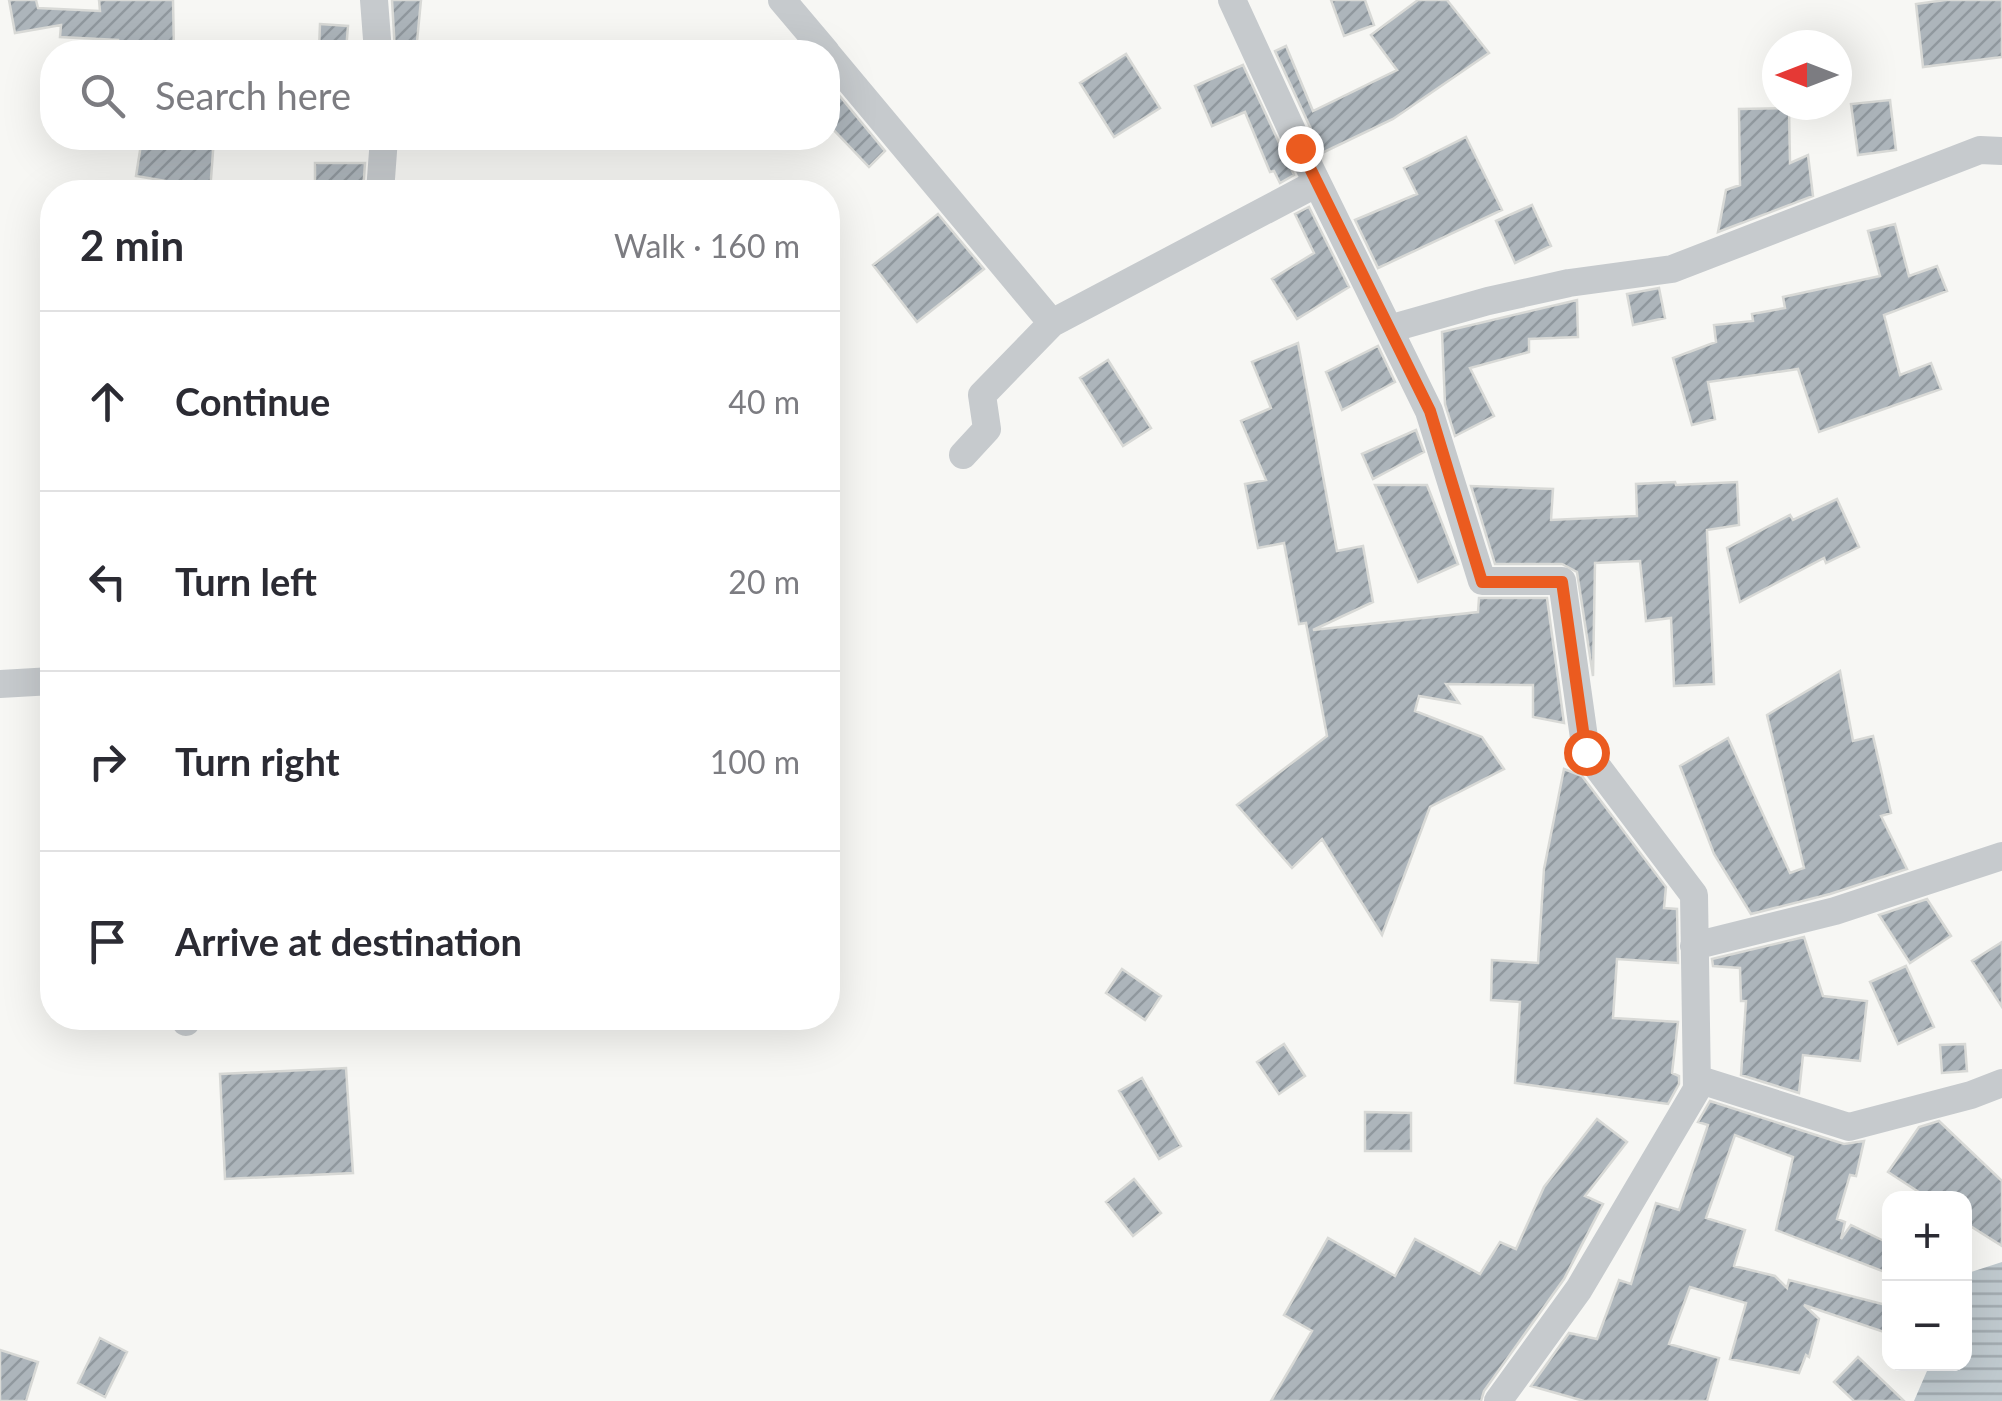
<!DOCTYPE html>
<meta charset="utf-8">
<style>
body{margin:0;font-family:Lato,sans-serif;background:#f7f7f7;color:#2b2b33}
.controls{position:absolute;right:30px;bottom:30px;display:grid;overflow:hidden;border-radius:20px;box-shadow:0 10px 40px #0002}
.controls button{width:90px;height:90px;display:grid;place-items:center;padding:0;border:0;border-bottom:2px solid #e1e1e2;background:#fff;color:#2b2b33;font:50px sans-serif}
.compass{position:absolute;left:1762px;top:30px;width:90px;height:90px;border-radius:50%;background:#fff;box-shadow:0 10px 40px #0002;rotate:270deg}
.stop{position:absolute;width:30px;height:30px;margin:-22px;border:8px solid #eb5b1f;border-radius:50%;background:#fff}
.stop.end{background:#eb5b1f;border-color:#fff;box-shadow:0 2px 10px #0008}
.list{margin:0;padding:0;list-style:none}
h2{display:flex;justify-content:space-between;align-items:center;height:130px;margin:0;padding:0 40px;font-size:42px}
h2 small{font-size:32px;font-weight:400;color:#7c7c81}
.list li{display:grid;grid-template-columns:65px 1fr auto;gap:30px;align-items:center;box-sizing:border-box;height:180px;padding:0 40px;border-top:2px solid #e1e1e2}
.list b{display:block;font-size:38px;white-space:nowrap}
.list em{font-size:32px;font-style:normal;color:#7c7c81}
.icon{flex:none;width:55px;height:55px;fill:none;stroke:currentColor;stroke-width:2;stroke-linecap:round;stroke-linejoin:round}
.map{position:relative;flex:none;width:2002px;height:1401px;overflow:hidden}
.search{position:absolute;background:#fff;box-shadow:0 10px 40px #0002;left:40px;top:40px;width:800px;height:110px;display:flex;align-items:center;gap:25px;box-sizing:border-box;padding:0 35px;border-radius:40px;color:#7c7c81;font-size:38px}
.panel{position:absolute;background:#fff;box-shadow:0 10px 40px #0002;left:40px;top:180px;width:800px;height:850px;border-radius:40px}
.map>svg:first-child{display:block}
.water{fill:url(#water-rules)}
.building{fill:url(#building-hatch);stroke:#d8d9d6;stroke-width:2.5}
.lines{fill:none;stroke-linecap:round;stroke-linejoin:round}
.minor{stroke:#c6cacd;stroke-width:28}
.route{stroke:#eb5b1f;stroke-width:12}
</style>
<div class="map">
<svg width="2002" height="1401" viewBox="0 0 2002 1401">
<defs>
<pattern id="water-rules" width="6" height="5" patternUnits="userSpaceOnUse" patternTransform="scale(2.5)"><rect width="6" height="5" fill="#c0cacf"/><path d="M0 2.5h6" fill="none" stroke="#a0a9ae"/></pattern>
<pattern id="building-hatch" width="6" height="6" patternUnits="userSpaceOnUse" patternTransform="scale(2.5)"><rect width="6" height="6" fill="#adb5bb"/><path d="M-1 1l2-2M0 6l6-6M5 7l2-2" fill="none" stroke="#90989e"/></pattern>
</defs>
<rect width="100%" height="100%" fill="#f7f7f4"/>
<path class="water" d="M 2002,1262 L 2002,1401 L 1914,1401 L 1930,1364 L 1964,1364 L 1965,1282 L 1968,1273 Z"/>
<path class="building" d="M 9,0 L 36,0 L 38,8 L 100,11 L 99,0 L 173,0 L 174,52 L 118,52 L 118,40 L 60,37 L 61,25 L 15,33 Z
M 392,0 L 421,0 L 416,52 L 395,52 Z
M 1331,0 L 1365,0 L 1374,25 L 1344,36 Z
M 1418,0 L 1447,0 L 1489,53 L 1393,119 L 1322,153 L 1275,51 L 1286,46 L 1313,111 L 1397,70 L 1371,35 Z
M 1945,0 L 2002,0 L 2002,57 L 1923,67 L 1916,4 Z
M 320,24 L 348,26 L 346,51 L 319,49 Z
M 1126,54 L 1160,108 L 1114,137 L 1080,83 Z
M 1243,65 L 1294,175 L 1280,183 L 1274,171 L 1270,172 L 1245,112 L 1212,126 L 1195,86 Z
M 834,89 L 885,151 L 869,167 L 828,124 L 828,96 Z
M 1890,100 L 1896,150 L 1858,155 L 1851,104 Z
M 1789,108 L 1790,163 L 1808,155 L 1813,196 L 1718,232 L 1726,190 L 1740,185 L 1739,109 Z
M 1466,137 L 1502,210 L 1378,268 L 1355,220 L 1417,194 L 1404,168 Z
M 142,138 L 214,138 L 210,192 L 171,190 L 172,182 L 136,176 Z
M 315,163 L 365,163 L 363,192 L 315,192 Z
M 1532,205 L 1551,246 L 1515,263 L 1496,221 Z
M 1309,207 L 1349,287 L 1297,319 L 1272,279 L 1314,253 L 1295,214 Z
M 938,214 L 984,269 L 917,322 L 873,265 Z
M 1895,224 L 1909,276 L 1937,266 L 1947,291 L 1884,315 L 1900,375 L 1931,363 L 1941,389 L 1819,432 L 1798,369 L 1708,382 L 1715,419 L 1692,425 L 1673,358 L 1716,342 L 1714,325 L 1753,321 L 1752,314 L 1785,308 L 1783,297 L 1880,276 L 1868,231 Z
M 1659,288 L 1665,318 L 1633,325 L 1627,294 Z
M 1577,300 L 1578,337 L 1529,339 L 1529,352 L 1470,368 L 1494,416 L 1455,436 L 1445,404 L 1442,332 Z
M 1298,343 L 1337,551 L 1363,546 L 1373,602 L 1313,630 L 1478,612 L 1479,598 L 1547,598 L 1564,723 L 1533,717 L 1533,685 L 1446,684 L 1459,703 L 1419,696 L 1415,711 L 1482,737 L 1504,769 L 1430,807 L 1382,935 L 1322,839 L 1292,868 L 1237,805 L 1327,736 L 1306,623 L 1299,624 L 1284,543 L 1258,548 L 1245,484 L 1266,480 L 1241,421 L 1271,408 L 1252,362 Z
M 1378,346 L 1395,382 L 1342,410 L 1326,372 Z
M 1108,360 L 1151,428 L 1123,446 L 1080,378 Z
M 1416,430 L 1424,452 L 1373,479 L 1362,454 Z
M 1675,482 L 1676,485 L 1737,482 L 1739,525 L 1707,530 L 1714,684 L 1674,686 L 1671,618 L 1646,621 L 1640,561 L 1595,563 L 1593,676 L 1577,572 L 1562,564 L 1495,564 L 1471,486 L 1553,489 L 1551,520 L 1637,516 L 1636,484 Z
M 1375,485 L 1427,485 L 1458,564 L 1418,582 Z
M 1837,499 L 1859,547 L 1826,563 L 1824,558 L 1740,602 L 1727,548 L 1790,515 L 1793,520 Z
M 1840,671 L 1853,741 L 1873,736 L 1891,813 L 1881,816 L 1907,869 L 1830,894 L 1751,914 L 1714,854 L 1680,766 L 1728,738 L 1790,873 L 1804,868 L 1767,715 Z
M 1564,769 L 1582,776 L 1666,887 L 1664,908 L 1677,909 L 1678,963 L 1617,959 L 1613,1018 L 1678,1022 L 1672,1073 L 1679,1076 L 1679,1084 L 1668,1104 L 1515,1083 L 1520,1002 L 1491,1000 L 1492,960 L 1538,963 L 1544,869 Z
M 1927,899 L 1951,936 L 1910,963 L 1879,915 Z
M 1804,937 L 1823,996 L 1867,1001 L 1860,1061 L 1803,1055 L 1799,1093 L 1741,1075 L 1746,1001 L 1741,1001 L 1740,968 L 1713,966 L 1712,959 Z
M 2002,942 L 2002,1007 L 1972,961 Z
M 1906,966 L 1934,1027 L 1898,1044 L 1870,982 Z
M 1122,969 L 1161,996 L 1145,1020 L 1106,993 Z
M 1284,1044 L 1305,1076 L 1279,1094 L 1257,1062 Z
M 1965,1044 L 1967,1071 L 1942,1073 L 1940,1045 Z
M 346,1068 L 353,1173 L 225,1179 L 220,1074 Z
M 1142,1078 L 1181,1146 L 1159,1159 L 1119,1091 Z
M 1710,1101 L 1844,1144 L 1864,1141 L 1856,1176 L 1850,1175 L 1837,1219 L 1845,1222 L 1841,1239 L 1851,1225 L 1890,1244 L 1890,1274 L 1776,1230 L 1793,1157 L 1735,1135 L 1706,1218 L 1745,1230 L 1734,1266 L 1775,1276 L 1787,1288 L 1789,1280 L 1890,1306 L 1890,1334 L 1804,1305 L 1819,1319 L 1809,1357 L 1806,1355 L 1799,1373 L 1730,1359 L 1746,1303 L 1690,1287 L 1669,1344 L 1719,1358 L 1707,1401 L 1584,1401 L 1531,1386 L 1569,1333 L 1597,1339 L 1619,1280 L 1631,1284 L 1656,1203 L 1679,1210 L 1708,1125 L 1698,1122 Z
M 1365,1112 L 1411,1113 L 1411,1151 L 1365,1151 Z
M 1597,1119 L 1627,1142 L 1585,1196 L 1603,1204 L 1564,1279 L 1484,1391 L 1481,1401 L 1271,1401 L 1312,1331 L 1284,1315 L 1328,1238 L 1395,1276 L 1415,1239 L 1480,1274 L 1500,1242 L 1516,1249 L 1544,1187 Z
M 1939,1121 L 2002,1181 L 2002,1246 L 1964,1222 L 1964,1198 L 1928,1198 L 1888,1172 L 1919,1127 Z
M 1134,1179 L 1161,1213 L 1133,1236 L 1106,1202 Z
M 100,1338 L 127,1352 L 105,1397 L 78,1383 Z
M 0,1350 L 38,1362 L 26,1401 L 0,1401 Z
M 1858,1357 L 1904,1401 L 1854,1401 L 1834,1382 Z"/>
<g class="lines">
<path class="minor" d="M 374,0 L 378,52
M 782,0 L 826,52
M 1232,0 L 1300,148 L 1429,411 L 1482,581 L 1562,581 L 1586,752 L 1694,895 L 1697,1089 L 1579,1289 L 1498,1401
M 828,55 L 1052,323
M 380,192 L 384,138
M 1389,329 L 1488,301 L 1569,283 L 1672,269 L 1980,150 L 2002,151
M 963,455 L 987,429 L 982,395 L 1052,323 L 1317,183
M 0,684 L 52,681
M 1694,946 L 1835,911 L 2002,856
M 185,1018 L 186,1022
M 1697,1079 L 1849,1127 L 1971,1095 L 2002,1083"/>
</g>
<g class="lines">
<path class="route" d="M 1300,148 L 1430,411 L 1482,582 L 1562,582 L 1586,752"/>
</g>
</svg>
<div class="controls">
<button>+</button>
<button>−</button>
</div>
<svg class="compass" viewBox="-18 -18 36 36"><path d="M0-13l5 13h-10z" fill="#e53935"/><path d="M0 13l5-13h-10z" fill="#7c7c81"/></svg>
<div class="stop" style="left:1586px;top:752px"></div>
<div class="stop end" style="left:1300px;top:148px"></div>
<div class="search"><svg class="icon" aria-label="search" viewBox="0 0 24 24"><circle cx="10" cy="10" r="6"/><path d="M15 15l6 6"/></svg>Search here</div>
<section class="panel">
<h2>2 min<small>Walk · 160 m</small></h2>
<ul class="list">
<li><svg class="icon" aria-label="ahead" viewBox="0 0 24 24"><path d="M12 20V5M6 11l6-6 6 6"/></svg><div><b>Continue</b></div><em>40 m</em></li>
<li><svg class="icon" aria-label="left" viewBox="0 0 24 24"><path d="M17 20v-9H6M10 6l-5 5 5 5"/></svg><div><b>Turn left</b></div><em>20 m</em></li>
<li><svg class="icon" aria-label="right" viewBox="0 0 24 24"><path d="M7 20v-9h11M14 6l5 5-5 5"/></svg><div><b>Turn right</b></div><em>100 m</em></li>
<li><svg class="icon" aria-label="arrive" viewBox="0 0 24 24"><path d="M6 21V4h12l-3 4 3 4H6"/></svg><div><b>Arrive at destination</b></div></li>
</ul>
</section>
</div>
